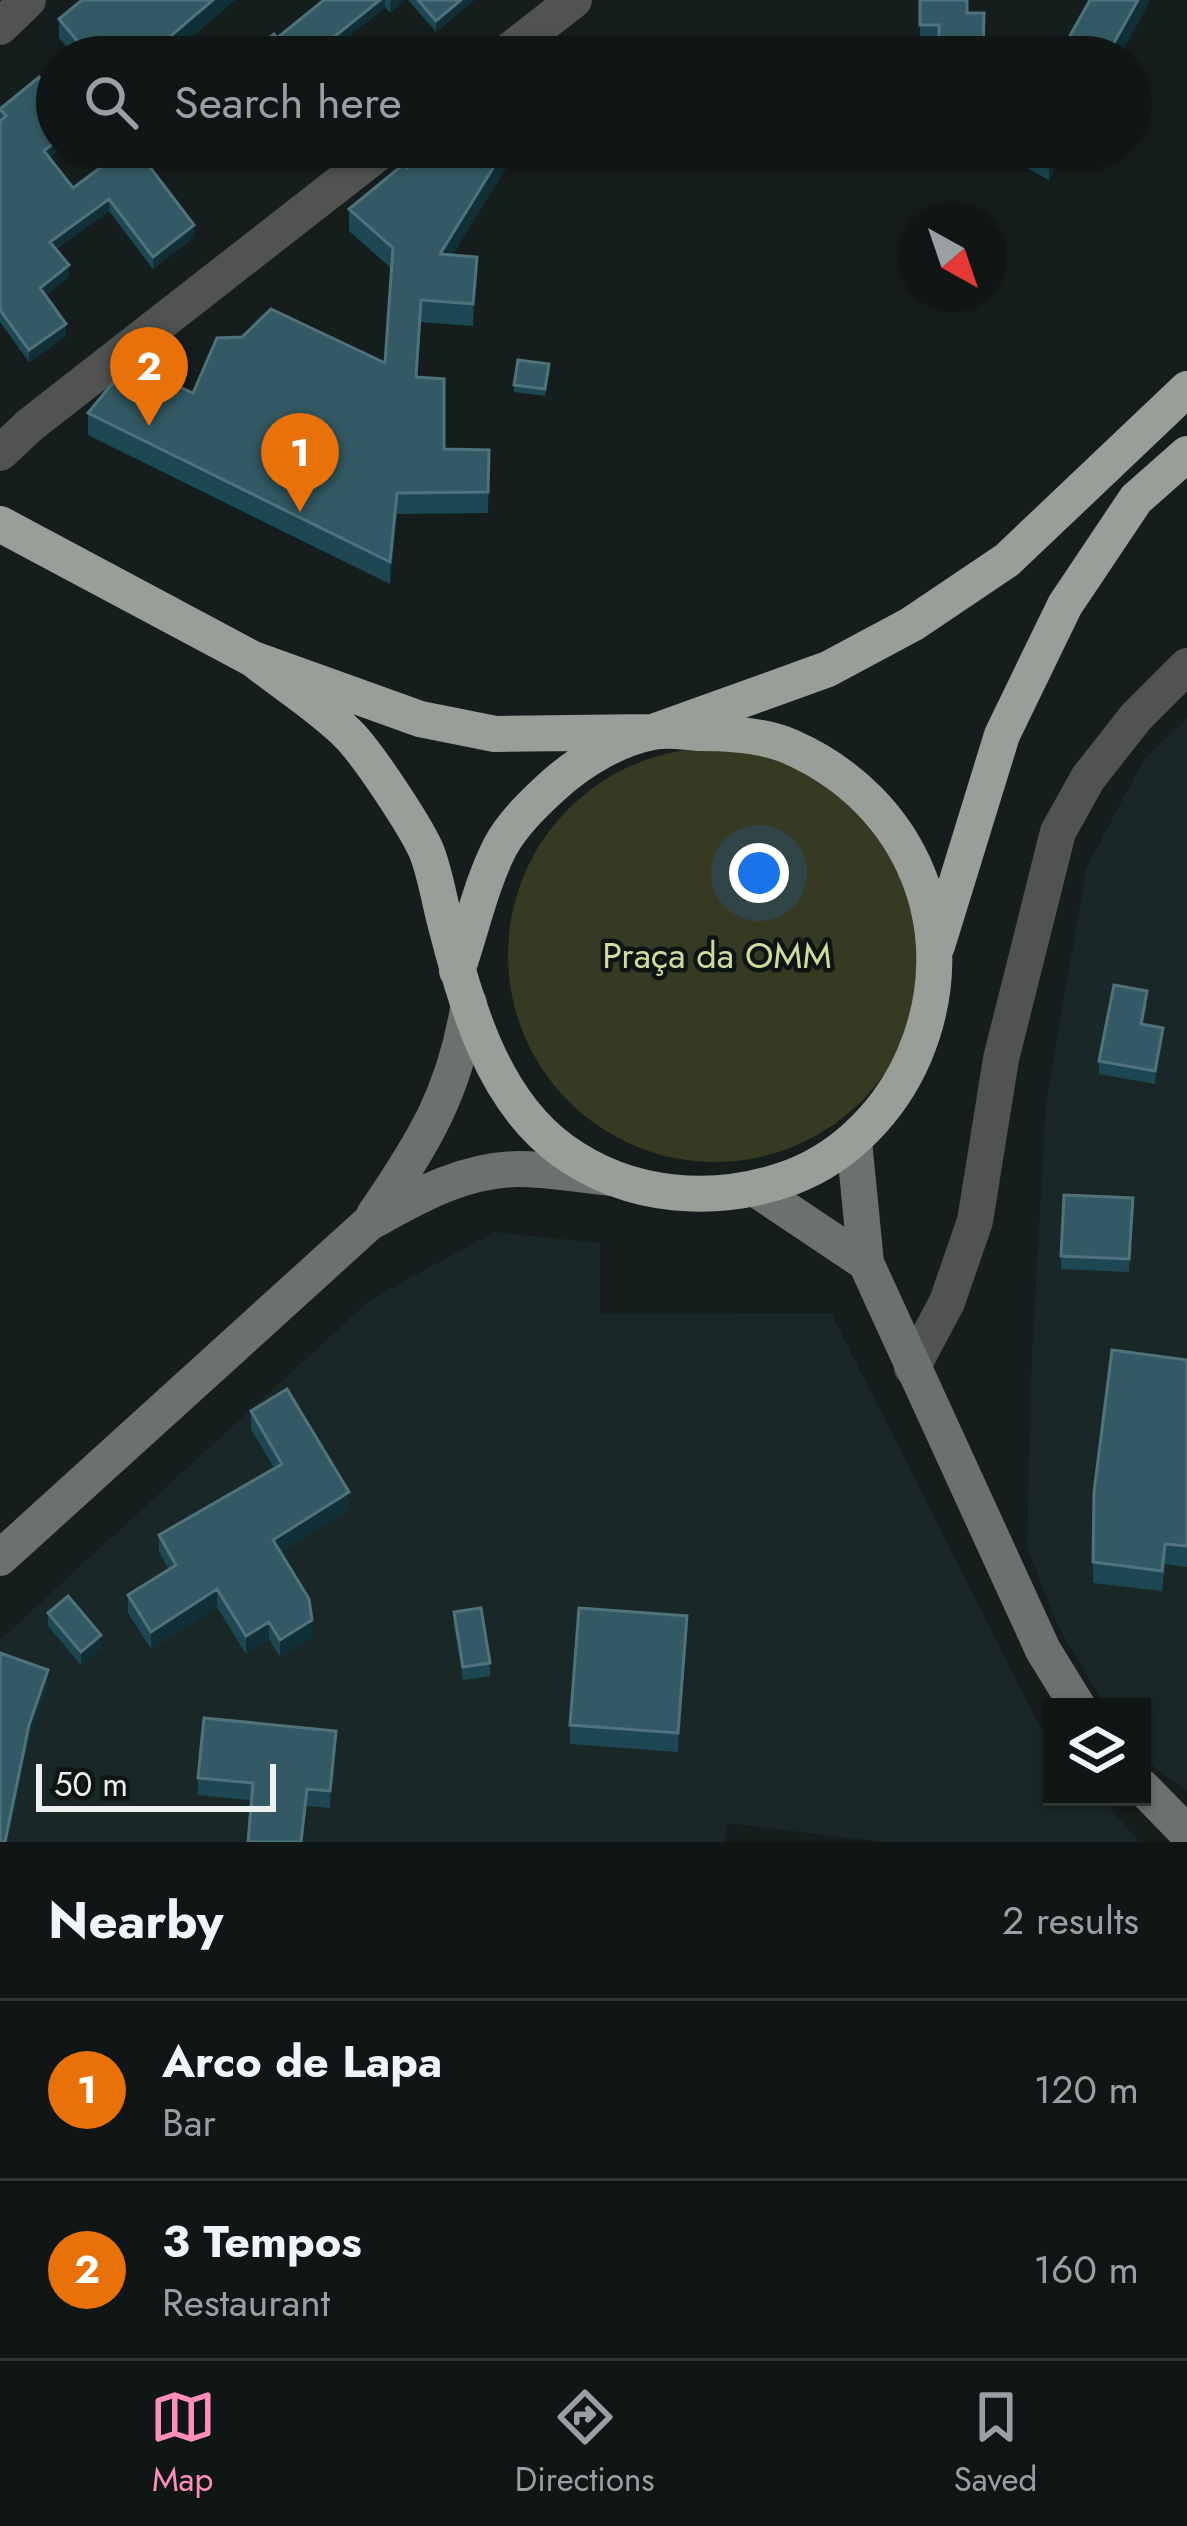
<!DOCTYPE html>
<meta charset="utf-8">
<style>
body{margin:0;font-family:Jost,sans-serif;background:#1e2323;color:#f1f3f6}
.controls{position:absolute;right:36px;bottom:36px;display:grid;overflow:hidden;border-radius:0px;box-shadow:0 3px 9px #0004}
.controls button{width:108px;height:108px;display:grid;place-items:center;padding:0;border:0;border-bottom:3px solid #303535;background:#101616;color:#f1f3f6;font:60px sans-serif}
.compass{position:absolute;left:899px;top:204px;width:108px;height:108px;border-radius:50%;background:#101616;box-shadow:0 3px 9px #0004;rotate:140deg}
.scale{position:absolute;left:36px;bottom:30px;width:240px;box-sizing:border-box;padding-left:12px;border:6px solid #ecf1f0;border-top:0;font-size:33px;line-height:42px;white-space:nowrap;color:#ecf1f0;-webkit-text-stroke:9px #0e1514;paint-order:stroke}
.you{position:absolute;left:759px;top:873px;width:42px;height:42px;margin:-30px;border:9px solid #fff;border-radius:50%;background:#1a73e8;box-shadow:0 0 0 18px #1a73e833}
.badge{display:grid;place-items:center;width:78px;height:78px;border-radius:50%;background:#ff8eb9;color:#fff;font-size:39px;font-weight:700}
.pin{position:absolute;translate:-50% -99px;filter:drop-shadow(0 3px 6px #0008)}
.pin::after{content:'';position:absolute;top:63px;width:42px;height:36px;background:inherit;clip-path:polygon(0 0,100% 0,50% 100%)}
.list{margin:0;padding:0;list-style:none}
h2{display:flex;justify-content:space-between;align-items:center;height:156px;margin:0;padding:0 48px;font-size:51px}
h2 small{font-size:39px;font-weight:400;color:#9c9fa1}
.list li{display:grid;grid-template-columns:78px 1fr auto;gap:36px;align-items:center;box-sizing:border-box;height:180px;padding:0 48px;border-top:3px solid #303535}
.list b{display:block;font-size:45px;white-space:nowrap}
.list p{margin:0;font-size:39px;white-space:nowrap;color:#9c9fa1}
.list em{font-size:39px;font-style:normal;color:#9c9fa1}
.icon{flex:none;width:66px;height:66px;fill:none;stroke:currentColor;stroke-width:2;stroke-linecap:round;stroke-linejoin:round}
.map{position:relative;flex:none;width:1187px;height:1842px;overflow:hidden}
.search{position:absolute;background:#101616;box-shadow:0 3px 9px #0004;left:36px;right:36px;top:36px;height:132px;display:flex;align-items:center;gap:30px;box-sizing:border-box;padding:0 42px;border-radius:66px;color:#9c9fa1;font-size:45px}
.sheet{height:516px;background:#101616}
nav{display:flex;justify-content:space-around;align-items:center;box-sizing:border-box;height:168px;border-top:3px solid #303535;background:#101616;font-size:33px;color:#9c9fa1}
nav a{display:grid;justify-items:center;gap:6px}
nav .on{color:#ff8eb9}
.map>svg:first-child{display:block}
.built{fill:#192826}
.green{fill:#373a22}
.lines{fill:none;stroke-linecap:round;stroke-linejoin:round}
.street{stroke:#505350;stroke-width:36}
.secondary{stroke:#6d716e;stroke-width:36}
.highway{stroke:#989f99;stroke-width:36}
.wall{fill:#1d4853}
.shaded-wall{fill:#112f36}
.building{fill:#335a64;stroke:#50727a;stroke-width:3}
.labels{text-anchor:middle;stroke-width:9;stroke-linejoin:round;paint-order:stroke}
.park-label{font-size:36px;fill:#d0da9c;stroke:#0e1514}
</style>
<div class="map">
<svg width="1187" height="1842" viewBox="0 0 1187 1842">
<rect width="100%" height="100%" fill="#161e1d"/>
<path class="built" d="M 1187,718 L 1187,1791 L 1142,1758 L 1142,1707 L 1106,1707 L 1058,1626 L 1027,1547 L 1032,1354 L 1046,1105 L 1086,869 L 1143,761 Z
M 494,1232 L 600,1243 L 600,1314 L 831,1313 L 1040,1727 L 1052,1742 L 1052,1797 L 1100,1797 L 1139,1842 L 883,1842 L 728,1823 L 724,1842 L 0,1842 L 0,1640 L 370,1300 Z"/>
<path class="green" d="M508 955a207 207 0 1 1 414 0a207 207 0 1 1-414 0Z"/>
<g class="lines">
<path class="street" d="M 0,27 L 28,0
M 501,57 L 574,0
M 0,453 L 30,425 L 386,147
M 912,1368 L 947,1302 L 975,1221 L 1001,1059 L 1058,832 L 1088,778 L 1136,717 L 1187,666"/>
<path class="secondary" d="M 854,1141 L 866,1263 L 1043,1650 L 1078,1707
M 757,1190 L 866,1263
M 374,1215 C 424,1142 455,1092 469,1003
M 0,1558 L 369,1223 C 416,1197 461,1170 518,1169 C 548,1169 581,1175 612,1178
M 1142,1787 L 1187,1833"/>
<path class="highway" d="M 0,524 L 253,659 L 420,719 L 495,734 L 653,732 L 828,669 L 912,624 L 1007,560 L 1187,389
M 253,659 C 284,684 320,706 348,734 C 368,754 414,824 426,850 C 435,872 439,899 445,922 C 466,1003 491,1098 562,1150 C 629,1199 716,1205 792,1177 C 847,1156 891,1109 914,1056 C 967,932 913,801 791,747 C 765,735 728,733 699,733 C 685,732 667,729 653,732 C 618,738 581,761 555,784 C 535,802 513,823 500,847 C 481,884 471,931 457,971
M 937,946 L 1002,735 L 1065,605 L 1136,499 L 1187,454"/>
</g>
<path class="wall" d="M 82,0 L 235,0 L 168,57 L 76,57 L 59,38 L 59,19 Z
M 324,0 L 404,0 L 390,13 L 385,7 L 323,57 L 248,57 L 248,53 L 277,38 Z
M 408,0 L 474,0 L 436,32 Z
M 920,0 L 967,0 L 939,44 L 920,44 Z
M 0,109 L 50,158 L 73,188 L 153,171 L 194,237 L 153,269 L 109,211 L 56,249 L 69,277 L 46,295 L 66,336 L 29,362 L 0,322 Z
M 519,147 L 452,255 L 477,278 L 473,326 L 421,322 L 417,377 L 444,449 L 489,450 L 488,513 L 397,514 L 390,584 L 88,435 L 88,413 L 193,393 L 385,363 L 391,268 L 349,231 L 349,209 L 407,168 L 449,167 Z
M 1013,147 L 1068,147 L 1049,180 L 1013,160 Z
M 549,371 L 545,396 L 514,392 L 514,385 Z
M 1147,1004 L 1143,1024 L 1163,1041 L 1155,1084 L 1099,1074 L 1099,1061 Z
M 1133,1198 L 1129,1272 L 1061,1269 L 1061,1256 Z
M 1187,1360 L 1187,1567 L 1165,1564 L 1162,1591 L 1093,1583 L 1094,1492 Z
M 251,1411 L 349,1509 L 281,1552 L 312,1638 L 280,1657 L 269,1639 L 246,1654 L 217,1607 L 151,1649 L 128,1613 L 128,1595 L 169,1570 L 159,1552 L 159,1535 L 274,1468 L 251,1429 Z
M 454,1612 L 490,1663 L 490,1676 L 463,1680 L 454,1625 Z
M 48,1613 L 101,1648 L 81,1665 L 48,1626 Z
M 687,1635 L 678,1752 L 570,1744 L 570,1725 Z
M 336,1748 L 330,1808 L 198,1795 L 198,1778 Z"/>
<path class="shaded-wall" d="M 213,0 L 235,0 L 168,57 L 146,57 Z
M 380,0 L 385,0 L 385,7 L 323,57 L 309,57 Z
M 392,0 L 404,0 L 390,13 L 390,2 Z
M 461,0 L 474,0 L 436,32 L 436,21 Z
M 1138,0 L 1151,0 L 1119,57 L 1106,57 Z
M 57,140 L 57,147 L 63,147 L 44,163 L 44,151 Z
M 506,147 L 519,147 L 440,275 L 440,254 Z
M 1055,147 L 1068,147 L 1049,180 L 1049,157 Z
M 109,199 L 109,211 L 50,254 L 50,242 Z
M 194,225 L 194,237 L 153,269 L 153,257 Z
M 477,257 L 477,278 L 473,326 L 473,304 Z
M 69,265 L 69,277 L 40,300 L 40,288 Z
M 66,324 L 66,336 L 29,362 L 29,350 Z
M 397,493 L 397,514 L 390,584 L 390,562 Z
M 1163,1028 L 1163,1041 L 1155,1084 L 1155,1071 Z
M 349,1492 L 349,1509 L 273,1557 L 273,1540 Z
M 217,1589 L 217,1607 L 151,1649 L 151,1632 Z
M 687,1616 L 687,1635 L 678,1752 L 678,1733 Z
M 312,1620 L 312,1638 L 280,1657 L 280,1640 Z
M 269,1622 L 269,1639 L 246,1654 L 246,1636 Z
M 101,1635 L 101,1648 L 81,1665 L 81,1652 Z
M 48,1670 L 48,1685 L 29,1740 L 8,1842 L 5,1842 L 29,1725 Z
M 336,1731 L 336,1748 L 330,1808 L 330,1791 Z"/>
<path class="building" d="M 82,0 L 213,0 L 146,57 L 91,57 L 59,19 Z
M 324,0 L 380,0 L 309,57 L 252,57 L 248,53 L 274,34 L 277,38 Z
M 418,0 L 461,0 L 436,21 Z
M 920,0 L 967,0 L 967,13 L 984,13 L 983,57 L 939,57 L 939,25 L 920,25 Z
M 1090,0 L 1138,0 L 1106,57 L 1058,57 Z
M 39,77 L 57,99 L 57,140 L 44,151 L 73,188 L 128,147 L 140,147 L 153,163 L 149,166 L 194,225 L 153,257 L 109,199 L 50,242 L 69,265 L 40,288 L 66,324 L 29,350 L 0,310 L 0,121 L 6,116 L 0,109 Z
M 433,147 L 449,167 L 461,147 L 506,147 L 440,254 L 477,257 L 473,304 L 421,300 L 416,377 L 444,379 L 444,449 L 489,450 L 488,492 L 397,493 L 390,562 L 88,413 L 129,363 L 193,393 L 217,338 L 242,337 L 271,309 L 385,363 L 393,248 L 349,209 L 404,164 L 407,168 Z
M 1031,147 L 1055,147 L 1049,157 Z
M 518,360 L 549,364 L 545,389 L 514,385 Z
M 1114,985 L 1147,991 L 1141,1024 L 1163,1028 L 1155,1071 L 1099,1061 Z
M 1064,1195 L 1133,1198 L 1129,1259 L 1061,1256 Z
M 1112,1350 L 1187,1360 L 1187,1546 L 1165,1544 L 1162,1571 L 1093,1562 L 1094,1492 Z
M 287,1389 L 349,1492 L 273,1540 L 309,1599 L 312,1620 L 280,1640 L 269,1622 L 246,1636 L 217,1589 L 151,1632 L 128,1595 L 176,1565 L 159,1535 L 282,1464 L 251,1411 Z
M 68,1596 L 101,1635 L 81,1652 L 48,1613 Z
M 481,1608 L 490,1663 L 463,1667 L 454,1612 Z
M 579,1608 L 687,1616 L 678,1733 L 570,1725 Z
M 0,1653 L 48,1670 L 29,1725 L 5,1842 L 0,1842 Z
M 204,1718 L 336,1731 L 330,1791 L 307,1789 L 301,1842 L 248,1842 L 253,1783 L 198,1778 Z"/>
<g class="labels">
<g class="park-label">
<text x="717" y="968">Praça da OMM</text>
</g>
</g>
</svg>
<div class="controls">
<button><svg class="icon" aria-label="layers" viewBox="0 0 24 24"><path d="M12 4l9 5-9 5-9-5zM3 14l9 5 9-5"/></svg></button>
</div>
<svg class="compass" viewBox="-18 -18 36 36"><path d="M0-13l5 13h-10z" fill="#e53935"/><path d="M0 13l5-13h-10z" fill="#9c9fa1"/></svg>
<div class="scale">50 m</div>
<div class="you"></div>
<div class="pin badge" style="left:300px;top:512px;background:#e8710a">1</div>
<div class="pin badge" style="left:149px;top:426px;background:#e8710a">2</div>
<div class="search"><svg class="icon" aria-label="search" viewBox="0 0 24 24"><circle cx="10" cy="10" r="6"/><path d="M15 15l6 6"/></svg>Search here</div>
</div>
<section class="sheet">
<h2>Nearby<small>2 results</small></h2>
<ul class="list">
<li><span class="badge" style="background:#e8710a">1</span><div><b>Arco de Lapa</b><p>Bar</p></div><em>120 m</em></li>
<li><span class="badge" style="background:#e8710a">2</span><div><b>3 Tempos</b><p>Restaurant</p></div><em>160 m</em></li>
</ul>
</section>
<nav>
<a class="on"><svg class="icon" aria-label="map" viewBox="0 0 24 24"><path d="M3 6l6-2 6 2 6-2v14l-6 2-6-2-6 2zM9 4v14M15 6v14"/></svg>Map</a>
<a><svg class="icon" aria-label="directions" viewBox="0 0 24 24"><path d="M12 3l9 9-9 9-9-9zM9 14v-3h6M13 9l2 2-2 2"/></svg>Directions</a>
<a><svg class="icon" aria-label="saved" viewBox="0 0 24 24"><path d="M7 4h10v16l-5-4-5 4z"/></svg>Saved</a>
</nav>
